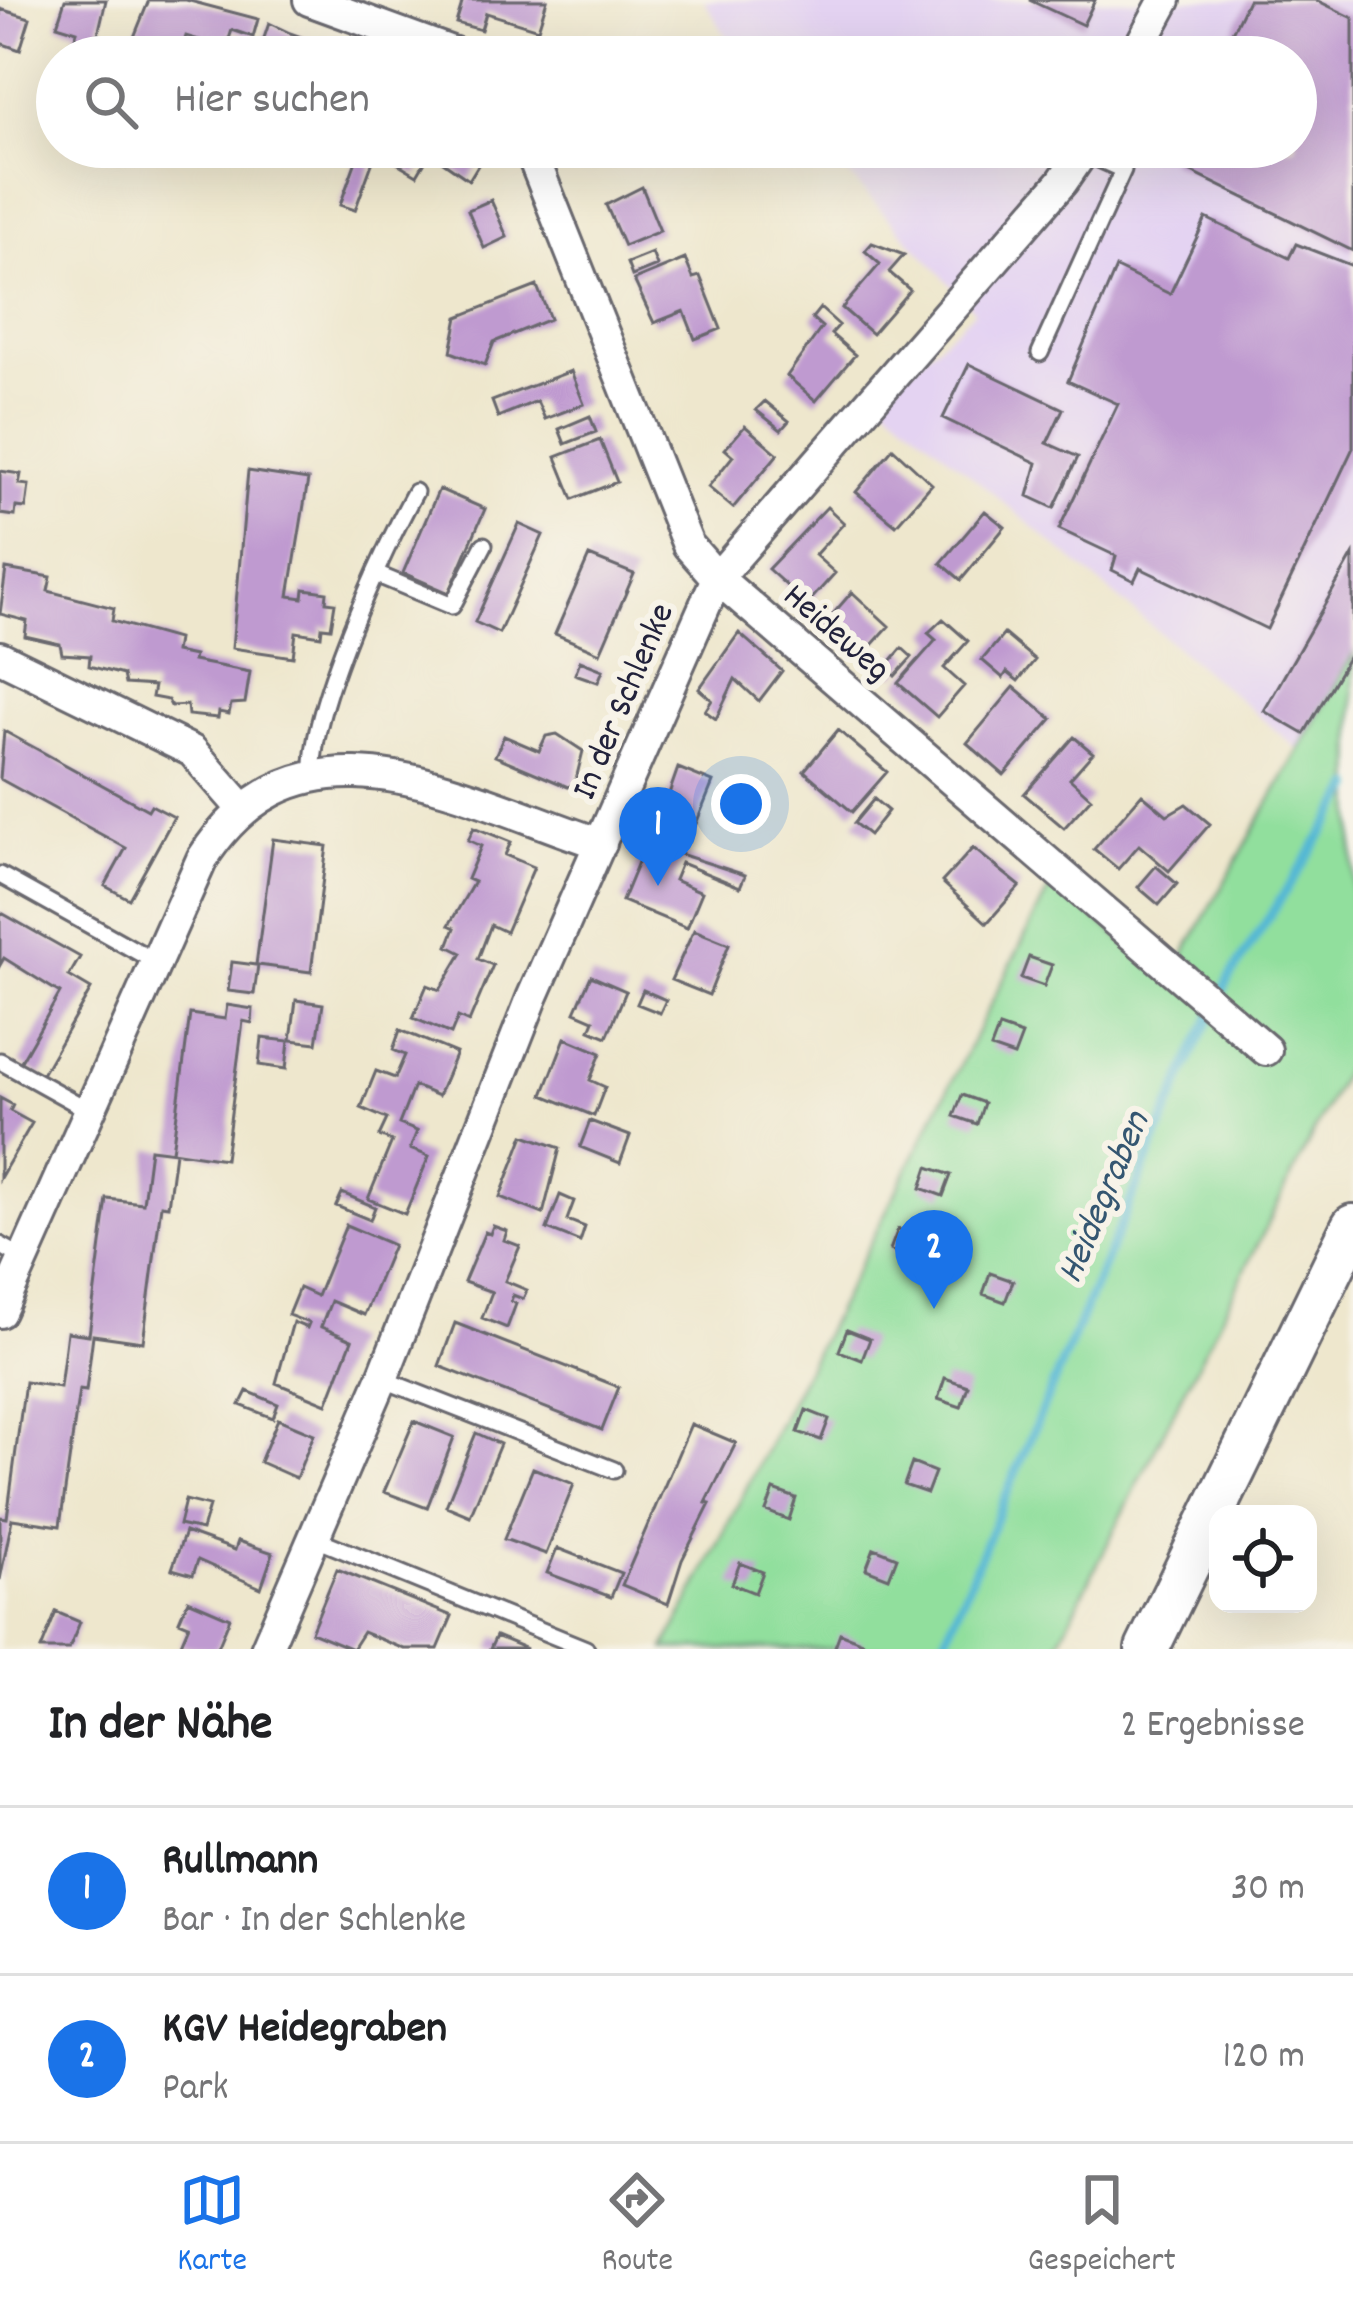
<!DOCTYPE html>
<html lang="de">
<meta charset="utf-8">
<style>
body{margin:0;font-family:Dekko,sans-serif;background:#f2f2f2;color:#202124}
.controls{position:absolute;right:36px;bottom:36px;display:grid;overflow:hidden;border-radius:24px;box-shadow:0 12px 48px #0002}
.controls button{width:108px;height:108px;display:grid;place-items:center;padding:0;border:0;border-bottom:3px solid #e0e0e0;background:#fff;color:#202124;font:60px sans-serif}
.you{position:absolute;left:741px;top:804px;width:42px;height:42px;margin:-30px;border:9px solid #fff;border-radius:50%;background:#1a73e8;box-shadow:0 0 0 18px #1a73e833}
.badge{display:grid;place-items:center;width:78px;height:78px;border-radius:50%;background:#1a73e8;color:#fff;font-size:39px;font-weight:700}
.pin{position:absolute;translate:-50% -99px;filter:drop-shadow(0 3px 6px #0008)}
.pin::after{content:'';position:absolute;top:63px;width:42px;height:36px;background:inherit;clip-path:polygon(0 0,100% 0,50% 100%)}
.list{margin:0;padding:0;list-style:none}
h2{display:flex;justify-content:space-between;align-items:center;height:156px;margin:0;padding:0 48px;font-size:51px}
h2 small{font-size:39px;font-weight:400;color:#757577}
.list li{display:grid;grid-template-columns:78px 1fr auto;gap:36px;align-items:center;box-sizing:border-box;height:168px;padding:0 48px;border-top:3px solid #e0e0e0}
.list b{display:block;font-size:45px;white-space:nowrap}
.list p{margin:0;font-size:39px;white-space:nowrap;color:#757577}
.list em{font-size:39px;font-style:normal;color:#757577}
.icon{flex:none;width:66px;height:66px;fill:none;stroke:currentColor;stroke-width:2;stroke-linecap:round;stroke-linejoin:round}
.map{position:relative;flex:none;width:1353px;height:1649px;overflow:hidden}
.search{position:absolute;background:#fff;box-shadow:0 12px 48px #0002;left:36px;right:36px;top:36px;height:132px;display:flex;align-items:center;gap:30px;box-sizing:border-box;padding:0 42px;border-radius:66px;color:#757577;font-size:45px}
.sheet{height:492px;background:#fff}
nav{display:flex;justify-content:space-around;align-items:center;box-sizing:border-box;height:168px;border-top:3px solid #e0e0e0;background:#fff;font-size:33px;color:#757577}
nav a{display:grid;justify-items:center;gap:6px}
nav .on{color:#1a73e8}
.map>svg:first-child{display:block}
.built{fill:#e4d3f2}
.green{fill:#91df9d;stroke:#5a806c;stroke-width:3}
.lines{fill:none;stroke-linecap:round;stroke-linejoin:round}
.stream{stroke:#55b8d4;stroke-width:9}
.building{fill:#bf9ad0}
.lane-casing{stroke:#69676e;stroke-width:21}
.street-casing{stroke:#69676e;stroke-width:36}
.secondary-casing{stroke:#69676e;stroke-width:48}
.lane{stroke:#fff;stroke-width:15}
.street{stroke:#fff;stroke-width:30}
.secondary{stroke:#fff;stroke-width:42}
.labels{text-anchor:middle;stroke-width:12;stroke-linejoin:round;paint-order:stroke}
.street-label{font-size:36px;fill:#22223b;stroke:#f7f3e8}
.water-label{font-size:39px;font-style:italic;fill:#345671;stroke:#f7f3e8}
</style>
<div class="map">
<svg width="1353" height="1649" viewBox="0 0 1353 1649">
<rect width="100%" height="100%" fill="#f7f3e8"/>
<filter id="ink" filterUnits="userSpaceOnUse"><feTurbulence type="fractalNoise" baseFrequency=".00833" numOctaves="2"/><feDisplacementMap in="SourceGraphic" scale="24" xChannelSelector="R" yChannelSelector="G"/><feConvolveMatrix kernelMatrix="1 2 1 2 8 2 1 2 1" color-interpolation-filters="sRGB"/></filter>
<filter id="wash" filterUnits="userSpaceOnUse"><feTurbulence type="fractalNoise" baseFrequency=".004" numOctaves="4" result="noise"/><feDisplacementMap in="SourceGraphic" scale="48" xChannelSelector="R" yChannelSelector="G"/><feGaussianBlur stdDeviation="2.7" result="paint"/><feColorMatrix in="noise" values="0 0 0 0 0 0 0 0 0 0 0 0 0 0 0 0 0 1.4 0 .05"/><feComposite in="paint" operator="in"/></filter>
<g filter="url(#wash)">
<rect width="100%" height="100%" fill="#eee7cd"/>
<path class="built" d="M 704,0 L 1353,0 L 1353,654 L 1298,749 L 878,397 L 975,311 L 823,147 L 1296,147 L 1296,57 L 739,57 Z"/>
<path class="green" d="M 1353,654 L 1353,1054 L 1055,1649 L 665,1649 L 1052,883 L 1170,979 Z"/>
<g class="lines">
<path class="stream" d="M 941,1649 L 1194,1051 L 1229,979 L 1353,787"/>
</g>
<g id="blocks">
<path class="building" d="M 65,0 L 106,0 L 94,51 L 73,44 L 77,31 L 57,25 Z
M 149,0 L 186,0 L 258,19 L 253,37 L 232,30 L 226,48 L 186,36 L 179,57 L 143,51 L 141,57 L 107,57 L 113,41 L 130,47 Z
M 463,0 L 547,0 L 538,29 L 486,13 L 481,30 L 456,23 Z
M 1029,0 L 1095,0 L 1083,25 Z
M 1248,0 L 1316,0 L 1353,18 L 1353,251 L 1169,161 L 1176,147 L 1296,147 L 1296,57 L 1220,57 Z
M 0,9 L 30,18 L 20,50 L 0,43 Z
M 269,23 L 290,33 L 357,57 L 279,57 L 283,47 L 263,41 Z
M 612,43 L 651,56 L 651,57 L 607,57 Z
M 361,147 L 377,150 L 355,210 L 340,205 Z
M 386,147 L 489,147 L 469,180 L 430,153 L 417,175 L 382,154 Z
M 642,187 L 660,231 L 624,246 L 606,205 Z
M 491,200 L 507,237 L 484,248 L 468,210 Z
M 1206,218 L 1289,258 L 1296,244 L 1353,266 L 1353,448 L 1267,629 L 1140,568 L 1134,581 L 1112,570 L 1116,556 L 1059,529 L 1118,404 L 1068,381 L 1116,268 L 1170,294 Z
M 872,243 L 904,255 L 889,272 L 910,290 L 872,334 L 842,308 L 880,264 L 865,251 Z
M 652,253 L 657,266 L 632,276 L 627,263 Z
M 685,259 L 693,278 L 700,276 L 721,329 L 695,339 L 684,311 L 654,323 L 634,280 Z
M 537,286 L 550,319 L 494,342 L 485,365 L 451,352 L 458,317 Z
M 820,308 L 839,325 L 831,334 L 855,355 L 816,401 L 787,376 L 822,327 L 812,318 Z
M 969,364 L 1063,409 L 1047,443 L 1078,457 L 1054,508 L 1028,496 L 1037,463 L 943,418 Z
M 571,371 L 584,404 L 545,419 L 537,401 L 498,417 L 492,401 Z
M 765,401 L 789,421 L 781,430 L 756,410 Z
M 590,416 L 596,432 L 565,444 L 559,429 Z
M 745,426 L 778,454 L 733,508 L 708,487 L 733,456 L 725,449 Z
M 600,440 L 617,482 L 573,499 L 556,457 Z
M 893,448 L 932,484 L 896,525 L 856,492 Z
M 0,471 L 21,474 L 19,484 L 29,485 L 26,508 L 16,507 L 15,516 L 0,514 Z
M 248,471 L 308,480 L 289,596 L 303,598 L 304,589 L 327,592 L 326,602 L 335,603 L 331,628 L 322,627 L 321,636 L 296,632 L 293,657 L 232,648 Z
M 439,489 L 485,509 L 449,593 L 403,573 Z
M 827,507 L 844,523 L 815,555 L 835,573 L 807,604 L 768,569 Z
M 985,511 L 1005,527 L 961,580 L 941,563 Z
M 519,524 L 543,535 L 499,633 L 475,622 Z
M 1353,555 L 1353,649 L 1304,734 L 1264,711 Z
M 589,556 L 634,574 L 600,653 L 555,634 Z
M 6,569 L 51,577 L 48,591 L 114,608 L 112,621 L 177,639 L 175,652 L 194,656 L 193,661 L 250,672 L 245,703 L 231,704 L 229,714 L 219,712 L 218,718 L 188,715 L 187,705 L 171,706 L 168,700 L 152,697 L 154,686 L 125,684 L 123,675 L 89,666 L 90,656 L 62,654 L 60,644 L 25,636 L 27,621 L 0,614 Z
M 852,592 L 889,626 L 862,656 L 825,623 Z
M 943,619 L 968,641 L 944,668 L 964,686 L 937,717 L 898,683 L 936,640 L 928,633 Z
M 739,633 L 782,671 L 759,701 L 735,679 L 716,719 L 705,711 L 712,700 L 699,689 Z
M 1004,634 L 1035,660 L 1018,681 L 1007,672 L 1003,678 L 982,660 Z
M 902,648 L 912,657 L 895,676 L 886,667 Z
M 580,661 L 603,670 L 598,682 L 575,674 Z
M 1014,687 L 1052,719 L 1004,775 L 967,743 Z
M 838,730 L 887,772 L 852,812 L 804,771 Z
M 4,731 L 148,810 L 151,805 L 174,817 L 129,899 L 105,886 L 126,848 L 0,779 Z
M 557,734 L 583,751 L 575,783 L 568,787 L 495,756 L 504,736 L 539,751 L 546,736 Z
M 1074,737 L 1093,753 L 1070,779 L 1091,798 L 1064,828 L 1024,794 Z
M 678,768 L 713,782 L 689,841 L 657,828 Z
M 1142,794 L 1167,815 L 1186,804 L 1210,824 L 1169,871 L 1139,845 L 1118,869 L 1094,849 Z
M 874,799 L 888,811 L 869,835 L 854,823 Z
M 474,827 L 511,842 L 505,855 L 534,867 L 506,932 L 491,925 L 478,959 L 493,965 L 469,1022 L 458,1017 L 451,1034 L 413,1018 L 427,985 L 440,990 L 462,953 L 448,946 L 455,928 L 449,925 L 474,882 L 467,879 L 481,846 L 468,840 Z
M 273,839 L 327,846 L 311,972 L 258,965 L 254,994 L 228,991 L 232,962 L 256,965 Z
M 646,843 L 745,875 L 740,887 L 681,863 L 674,880 L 702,892 L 687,928 L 622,901 Z
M 973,848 L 1020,886 L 987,923 L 942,882 Z
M 1156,866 L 1177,884 L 1159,905 L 1138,887 Z
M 0,912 L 80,957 L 69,976 L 91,989 L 41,1076 L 20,1063 L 60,993 L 4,958 L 0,965 Z
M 694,930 L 729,944 L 709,995 L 671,980 Z
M 1029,957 L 1052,965 L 1044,986 L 1021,978 Z
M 591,976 L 626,991 L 607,1037 L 590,1030 L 594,1020 L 575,1012 Z
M 643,990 L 666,1000 L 660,1013 L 637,1004 Z
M 296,1000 L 323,1004 L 317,1043 L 291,1040 Z
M 227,1005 L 253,1009 L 252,1023 L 243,1021 L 225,1159 L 172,1151 L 190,1014 L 225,1019 Z
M 999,1027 L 1022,1035 L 1014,1056 L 991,1048 Z
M 400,1030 L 456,1053 L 438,1096 L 414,1086 L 399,1124 L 417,1131 L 410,1149 L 429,1156 L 405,1214 L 368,1199 L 392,1141 L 379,1136 L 387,1119 L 361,1108 L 376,1071 L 395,1078 L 405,1055 L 393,1050 Z
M 262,1038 L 289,1041 L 286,1069 L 259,1065 Z
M 565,1038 L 601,1053 L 590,1080 L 605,1087 L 594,1116 L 543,1095 Z
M 962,1095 L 984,1103 L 977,1124 L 954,1116 Z
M 0,1098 L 13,1105 L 10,1111 L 32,1123 L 0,1178 Z
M 590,1121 L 630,1136 L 620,1163 L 580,1147 Z
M 524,1135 L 560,1148 L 543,1214 L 500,1197 Z
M 150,1149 L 175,1152 L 168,1206 L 161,1205 L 143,1342 L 93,1335 L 86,1391 L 79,1390 L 60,1526 L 12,1519 L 0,1580 L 0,1517 L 7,1518 L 25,1382 L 60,1387 L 67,1332 L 89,1335 L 107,1199 L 143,1203 Z
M 928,1167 L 951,1175 L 943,1196 L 921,1188 Z
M 342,1193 L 375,1207 L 370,1220 L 336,1206 Z
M 560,1195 L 574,1201 L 567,1220 L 585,1227 L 580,1242 L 547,1229 Z
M 346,1225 L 393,1245 L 364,1315 L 331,1301 L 321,1327 L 352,1340 L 327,1404 L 276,1383 L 293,1322 L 307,1328 L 309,1323 L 288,1315 L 299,1288 L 317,1296 Z
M 493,1226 L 507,1231 L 504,1240 L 520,1246 L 505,1281 L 527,1290 L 523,1299 L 513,1295 L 511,1301 L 516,1304 L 507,1328 L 482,1318 L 492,1292 L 464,1282 L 485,1232 L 490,1234 Z
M 898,1229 L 920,1238 L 913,1259 L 890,1250 Z
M 990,1273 L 1013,1281 L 1005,1302 L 983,1294 Z
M 455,1323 L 619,1387 L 602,1430 L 439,1366 Z
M 847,1330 L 870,1339 L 862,1360 L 839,1351 Z
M 945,1378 L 968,1386 L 961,1407 L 938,1399 Z
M 247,1391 L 278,1404 L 273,1418 L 240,1405 Z
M 806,1410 L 829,1419 L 821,1440 L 798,1432 Z
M 278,1419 L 314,1434 L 296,1478 L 260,1462 Z
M 414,1421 L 454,1437 L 427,1508 L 384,1492 Z
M 691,1424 L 736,1443 L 706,1503 L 710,1504 L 682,1560 L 668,1604 L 622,1585 Z
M 476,1433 L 500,1444 L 470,1516 L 446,1506 Z
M 912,1463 L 935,1472 L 927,1493 L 904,1485 Z
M 533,1468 L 574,1484 L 546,1554 L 504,1539 Z
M 774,1490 L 796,1498 L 789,1520 L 766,1511 Z
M 185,1500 L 209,1506 L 202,1530 L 179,1525 Z
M 185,1532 L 235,1550 L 238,1541 L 273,1553 L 261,1588 L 198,1560 L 193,1575 L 172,1569 Z
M 557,1548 L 621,1573 L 611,1597 L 547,1573 Z
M 874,1548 L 897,1557 L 889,1578 L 866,1569 Z
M 740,1563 L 763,1572 L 755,1593 L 732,1584 Z
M 337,1569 L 452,1616 L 438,1649 L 404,1649 L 363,1632 L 352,1649 L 311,1632 Z
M 188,1600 L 230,1618 L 217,1649 L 180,1646 L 189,1625 L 179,1621 Z
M 56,1612 L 80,1622 L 69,1649 L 41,1649 Z
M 840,1633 L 863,1642 L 860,1649 L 834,1649 Z
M 496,1636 L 527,1649 L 490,1649 Z"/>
</g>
</g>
<g filter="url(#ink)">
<use href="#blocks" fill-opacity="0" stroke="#69676e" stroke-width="3"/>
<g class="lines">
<defs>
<path id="lane" d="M 1040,353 L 1123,170 L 1083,152
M 378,575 L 452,606 L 484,545
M 313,773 C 310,709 382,552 415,492
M 0,875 L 156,962
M 0,1061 L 90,1111
M 0,1245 L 25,1259
M 382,1379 L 614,1470
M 314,1538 L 586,1649"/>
<path id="street" d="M 309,0 L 465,57
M 1134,57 L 1165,0
M 529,147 L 688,545 L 717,578 L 1266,1050
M 0,657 L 192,751 L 241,807
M 0,1312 L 202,859 C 302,702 464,799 601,844
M 266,1649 L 382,1379 L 532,998 L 717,578 L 1062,182 L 1086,147"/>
<path id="secondary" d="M 1147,1649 L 1353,1226"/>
</defs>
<use href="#lane" class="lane-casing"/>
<use href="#street" class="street-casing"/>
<use href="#secondary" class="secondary-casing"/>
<use href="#lane" class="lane"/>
<use href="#street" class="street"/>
<use href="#secondary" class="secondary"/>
</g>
</g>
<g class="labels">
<g class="street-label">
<text transform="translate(839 630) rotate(41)" y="13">Heideweg</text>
<text transform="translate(620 700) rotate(-67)" y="13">In der Schlenke</text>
</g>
<g class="water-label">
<text transform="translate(1100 1196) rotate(-67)" y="14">Heidegraben</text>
</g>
</g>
</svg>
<div class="controls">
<button><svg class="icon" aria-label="locate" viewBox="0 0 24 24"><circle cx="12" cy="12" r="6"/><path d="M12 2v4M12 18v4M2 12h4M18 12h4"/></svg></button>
</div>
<div class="you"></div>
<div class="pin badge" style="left:658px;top:886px">1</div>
<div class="pin badge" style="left:934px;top:1309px">2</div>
<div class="search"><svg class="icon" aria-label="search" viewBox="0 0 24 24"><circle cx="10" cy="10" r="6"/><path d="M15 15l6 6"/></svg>Hier suchen</div>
</div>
<section class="sheet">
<h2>In der Nähe<small>2 Ergebnisse</small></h2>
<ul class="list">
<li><span class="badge">1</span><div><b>Rullmann</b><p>Bar · In der Schlenke</p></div><em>30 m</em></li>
<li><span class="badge">2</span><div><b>KGV Heidegraben</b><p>Park</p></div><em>120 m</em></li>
</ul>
</section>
<nav>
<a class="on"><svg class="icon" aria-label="map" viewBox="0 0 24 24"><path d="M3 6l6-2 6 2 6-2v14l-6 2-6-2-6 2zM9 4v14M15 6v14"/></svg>Karte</a>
<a><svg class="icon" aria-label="directions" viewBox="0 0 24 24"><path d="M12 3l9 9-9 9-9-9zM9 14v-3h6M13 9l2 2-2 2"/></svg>Route</a>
<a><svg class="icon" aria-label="saved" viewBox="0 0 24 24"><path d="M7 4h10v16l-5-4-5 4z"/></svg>Gespeichert</a>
</nav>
